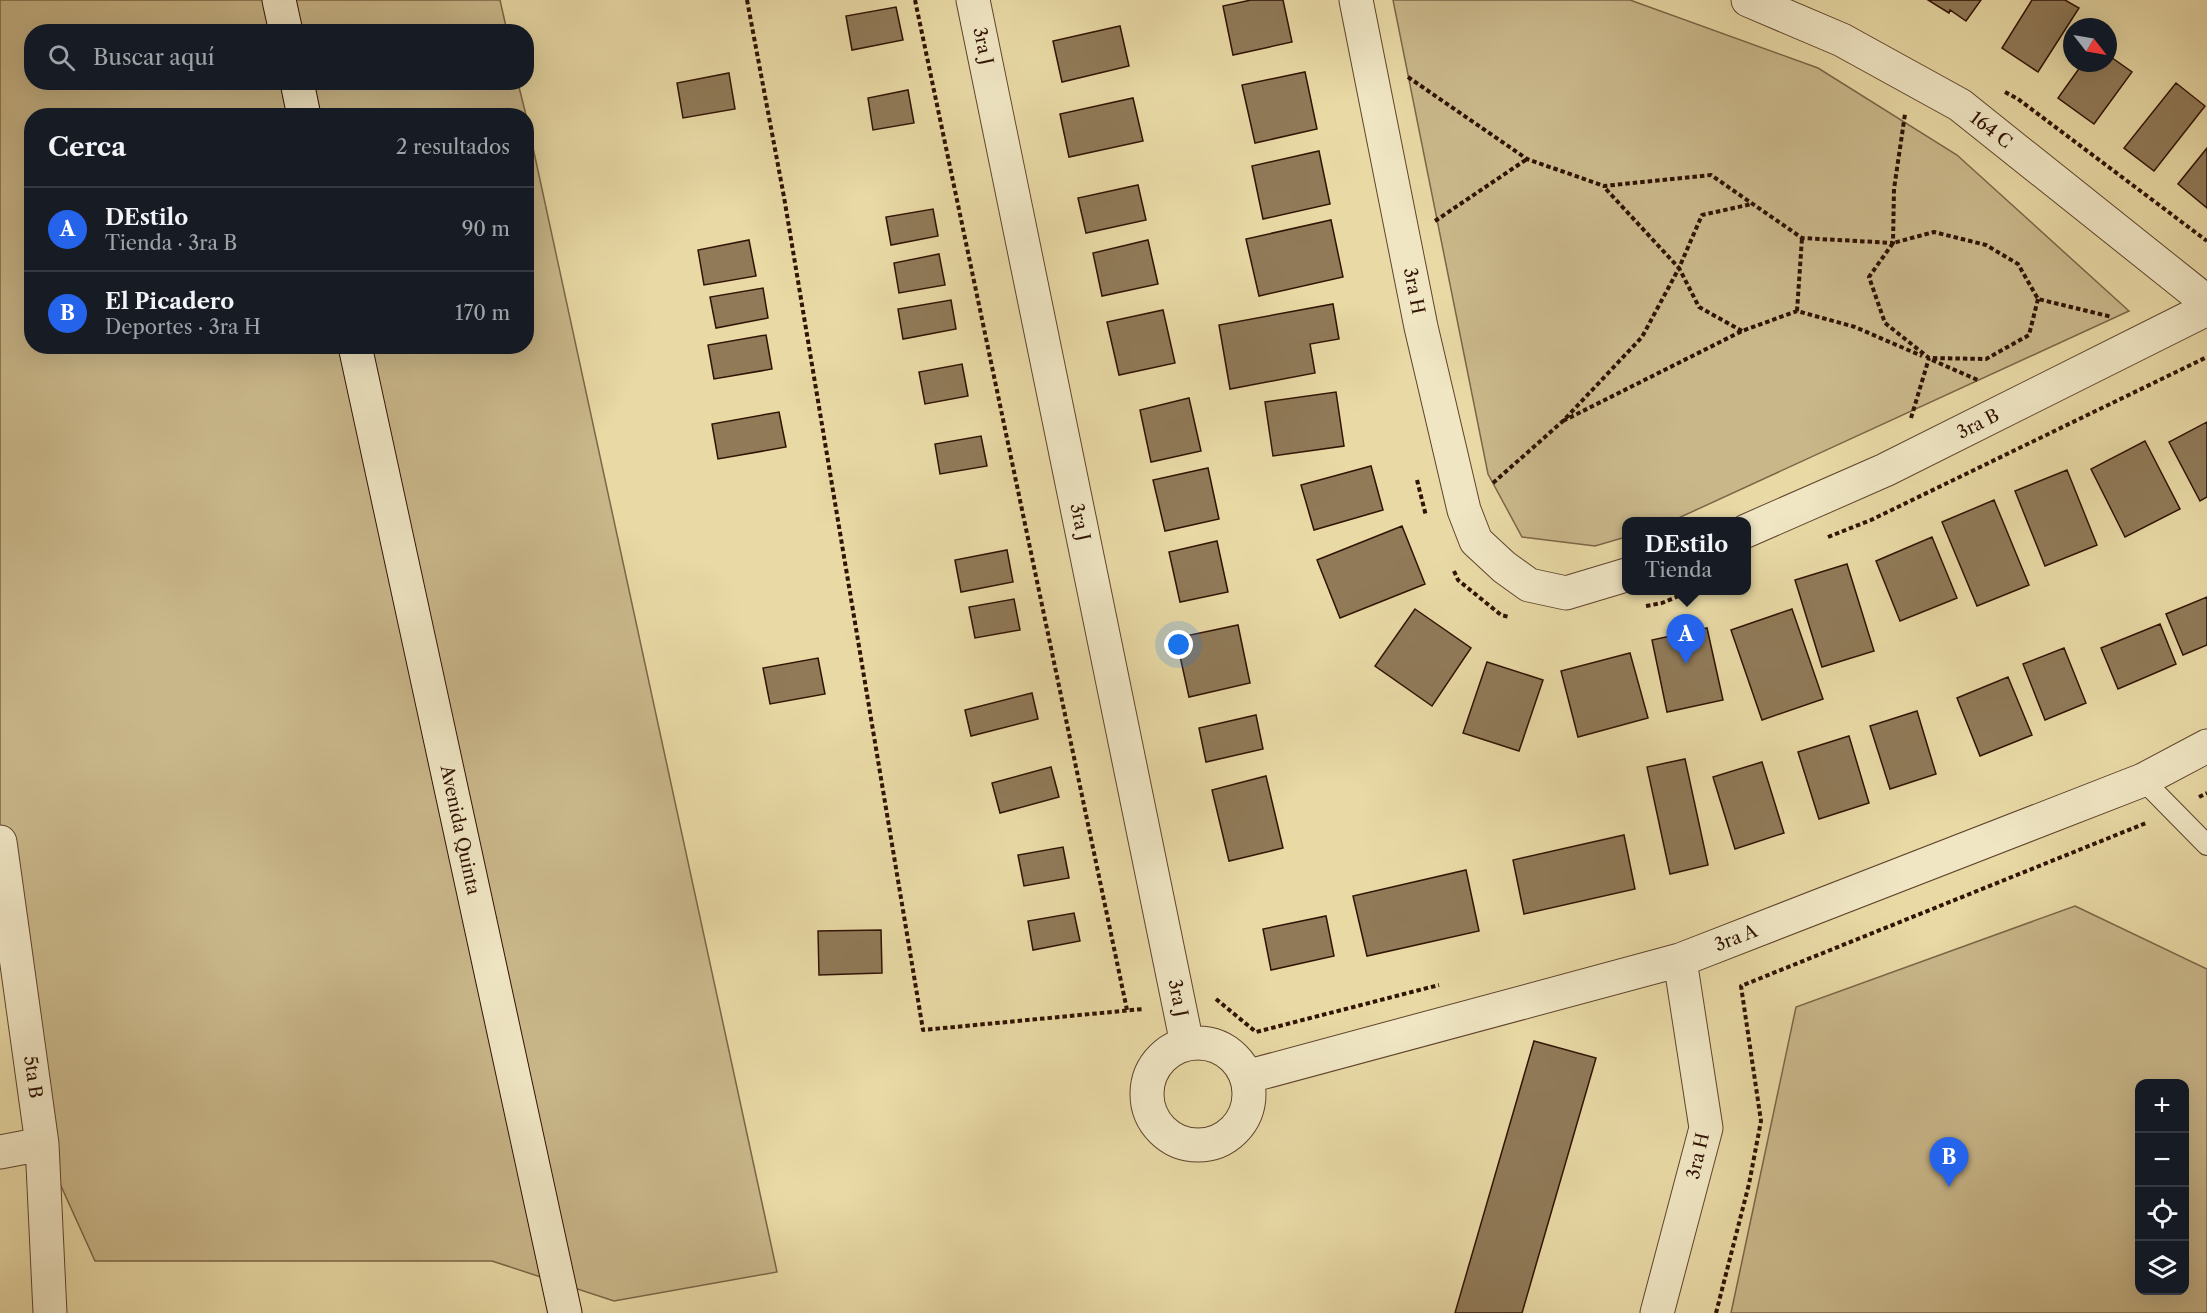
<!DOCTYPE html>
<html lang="es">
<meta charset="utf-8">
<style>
body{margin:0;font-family:"Libre Caslon Text",serif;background:#20242c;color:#f1f3f6}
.controls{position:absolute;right:18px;bottom:18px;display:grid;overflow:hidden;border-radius:12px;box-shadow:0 6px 24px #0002}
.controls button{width:54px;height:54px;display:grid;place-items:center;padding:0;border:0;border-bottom:2px solid #363941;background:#171b24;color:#f1f3f6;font:30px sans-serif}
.compass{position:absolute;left:2063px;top:18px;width:54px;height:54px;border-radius:50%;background:#171b24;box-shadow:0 6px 24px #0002;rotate:121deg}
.you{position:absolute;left:1179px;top:645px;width:21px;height:21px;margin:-15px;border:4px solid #fff;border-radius:50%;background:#1a73e8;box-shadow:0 0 0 9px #1a73e833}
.badge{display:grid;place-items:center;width:39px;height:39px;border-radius:50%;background:#2563eb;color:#fff;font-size:20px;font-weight:700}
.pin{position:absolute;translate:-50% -50px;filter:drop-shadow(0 2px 3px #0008)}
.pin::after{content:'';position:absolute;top:32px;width:21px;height:18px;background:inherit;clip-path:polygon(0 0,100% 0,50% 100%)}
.popup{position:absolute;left:1622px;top:517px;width:129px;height:78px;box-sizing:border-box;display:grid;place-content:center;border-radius:12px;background:#171b24;filter:drop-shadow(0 2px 4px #0005);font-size:20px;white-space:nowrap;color:#9ea1a6}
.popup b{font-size:22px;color:#f1f3f6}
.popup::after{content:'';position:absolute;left:50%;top:100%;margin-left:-12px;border:12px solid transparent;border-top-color:#171b24}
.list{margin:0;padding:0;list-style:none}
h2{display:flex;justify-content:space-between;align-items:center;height:78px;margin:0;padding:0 24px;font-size:26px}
h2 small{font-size:20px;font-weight:400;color:#9ea1a6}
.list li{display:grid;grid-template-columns:39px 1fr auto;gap:18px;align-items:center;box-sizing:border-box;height:84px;padding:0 24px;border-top:2px solid #363941}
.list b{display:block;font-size:22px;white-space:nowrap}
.list p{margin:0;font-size:20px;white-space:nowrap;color:#9ea1a6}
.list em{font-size:20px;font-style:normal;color:#9ea1a6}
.icon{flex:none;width:33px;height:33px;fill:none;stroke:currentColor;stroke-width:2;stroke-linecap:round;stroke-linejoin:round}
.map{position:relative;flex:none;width:2207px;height:1313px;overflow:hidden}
.search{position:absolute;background:#171b24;box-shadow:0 6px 24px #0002;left:24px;top:24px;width:510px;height:66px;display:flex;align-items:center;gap:15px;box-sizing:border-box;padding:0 21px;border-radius:24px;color:#9ea1a6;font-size:22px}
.panel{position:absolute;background:#171b24;box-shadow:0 6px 24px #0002;left:24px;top:108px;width:510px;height:246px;border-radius:24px}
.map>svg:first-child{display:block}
.green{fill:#c9b78a;stroke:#7d6547;stroke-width:1.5;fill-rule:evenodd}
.building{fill:#907a58;stroke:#311304;stroke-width:1.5}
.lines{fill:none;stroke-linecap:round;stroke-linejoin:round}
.lane-casing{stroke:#5f442c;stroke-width:22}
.street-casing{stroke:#5f442c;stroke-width:35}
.secondary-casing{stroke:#311304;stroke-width:35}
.path{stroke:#311304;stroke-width:4;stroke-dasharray:4.5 3;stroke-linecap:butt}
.lane{stroke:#f0e6c4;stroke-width:20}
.street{stroke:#f0e6c4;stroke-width:33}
.secondary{stroke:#f0e6c4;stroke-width:33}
.labels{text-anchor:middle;stroke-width:5;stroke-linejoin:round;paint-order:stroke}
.street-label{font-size:18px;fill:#311304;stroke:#f0e6c4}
</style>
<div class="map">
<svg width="2207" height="1313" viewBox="0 0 2207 1313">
<rect width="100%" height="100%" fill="#e8d9a5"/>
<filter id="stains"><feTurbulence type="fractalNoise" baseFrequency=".00333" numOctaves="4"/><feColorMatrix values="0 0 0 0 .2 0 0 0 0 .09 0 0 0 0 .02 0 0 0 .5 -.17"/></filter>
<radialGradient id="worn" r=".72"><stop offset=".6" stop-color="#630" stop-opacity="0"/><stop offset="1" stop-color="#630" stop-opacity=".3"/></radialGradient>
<path class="green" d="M 0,0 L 500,0 L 507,31 L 32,32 L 32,82 L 518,83 L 526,115 L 32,116 L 32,346 L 526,346 L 527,120 L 777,1272 L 614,1301 L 492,1261 L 95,1261 L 42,1144 L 0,840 Z
M 1393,0 L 1630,0 L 1818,68 L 1957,155 L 2129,311 L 1672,521 L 1626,522 L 1626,537 L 1595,546 L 1522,537 L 1488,474 Z
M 2075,906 L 2207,969 L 2207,1313 L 1731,1313 L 1796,1007 ZM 2140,1084 L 2184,1084 L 2184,1290 L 2140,1290 Z"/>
<path class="building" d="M 1251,0 L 1283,0 L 1292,42 L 1233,55 L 1223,6 Z
M 1928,0 L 1981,0 L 1966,21 L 1950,10 L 1949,13 Z
M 2032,0 L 2065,0 L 2079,8 L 2038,72 L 2002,48 Z
M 896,7 L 903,40 L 852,50 L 846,16 Z
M 1120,26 L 1129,66 L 1062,82 L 1053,41 Z
M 2108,55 L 2132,72 L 2094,124 L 2058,98 L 2083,63 L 2108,63 Z
M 1305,72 L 1317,129 L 1255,143 L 1242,85 Z
M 729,73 L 735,109 L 683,118 L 677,83 Z
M 2176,83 L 2205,106 L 2154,171 L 2124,148 Z
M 908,90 L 914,123 L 873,130 L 868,98 Z
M 1133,98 L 1143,141 L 1069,157 L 1060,114 Z
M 2207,148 L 2207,208 L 2178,184 Z
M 1319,151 L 1330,204 L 1263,219 L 1252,166 Z
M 1138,185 L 1146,220 L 1086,233 L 1078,198 Z
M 933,209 L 938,236 L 891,245 L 886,217 Z
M 1331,220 L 1343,277 L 1259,296 L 1246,239 Z
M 749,240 L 756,276 L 704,285 L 698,250 Z
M 1148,240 L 1158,284 L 1102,296 L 1093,253 Z
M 939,254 L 945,285 L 899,293 L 894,263 Z
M 763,288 L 768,318 L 716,328 L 710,297 Z
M 951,300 L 956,329 L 903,339 L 898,309 Z
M 1333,304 L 1339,339 L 1310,344 L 1315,373 L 1230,389 L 1219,325 Z
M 1163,310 L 1175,363 L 1119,375 L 1107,322 Z
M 766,335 L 772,369 L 714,379 L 708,345 Z
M 962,364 L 968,396 L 925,404 L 919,372 Z
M 1336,392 L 1344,446 L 1273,456 L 1265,402 Z
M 1189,398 L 1201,451 L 1151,462 L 1140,410 Z
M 779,412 L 786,447 L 718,459 L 712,424 Z
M 2207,422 L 2207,497 L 2200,501 L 2169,442 Z
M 981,436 L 987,466 L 940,474 L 935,444 Z
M 2145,441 L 2180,509 L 2125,537 L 2091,469 Z
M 1371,466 L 1383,510 L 1314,530 L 1301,485 Z
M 1208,468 L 1219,519 L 1165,531 L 1153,480 Z
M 2067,470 L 2097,545 L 2045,566 L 2015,491 Z
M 1994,500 L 2029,585 L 1977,606 L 1942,522 Z
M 1402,526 L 1425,584 L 1340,618 L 1317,560 Z
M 1932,537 L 1957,598 L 1900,621 L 1876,561 Z
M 1217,541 L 1228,592 L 1180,602 L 1169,552 Z
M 1007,550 L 1013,582 L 961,592 L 955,560 Z
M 1847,564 L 1874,651 L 1822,667 L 1795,580 Z
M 2207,597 L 2207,645 L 2183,655 L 2166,614 Z
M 1014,599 L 1020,630 L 975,638 L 969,607 Z
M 1415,609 L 1471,648 L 1432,706 L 1375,666 Z
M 1792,609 L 1823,699 L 1762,720 L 1731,630 Z
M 2160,624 L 2176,664 L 2118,689 L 2101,648 Z
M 1238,625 L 1250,683 L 1189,697 L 1176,638 Z
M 1707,628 L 1723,700 L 1667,712 L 1652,640 Z
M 2064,648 L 2086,703 L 2045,720 L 2023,664 Z
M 1630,653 L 1648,718 L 1578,737 L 1561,671 Z
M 818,658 L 825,694 L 770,704 L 763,668 Z
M 1487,662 L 1543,680 L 1519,751 L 1463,733 Z
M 2008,677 L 2032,735 L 1980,756 L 1957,698 Z
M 1032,693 L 1038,719 L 971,736 L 965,710 Z
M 1917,711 L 1936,774 L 1890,789 L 1870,726 Z
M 1256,715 L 1263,749 L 1206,762 L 1199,728 Z
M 1849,736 L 1869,803 L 1819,819 L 1798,752 Z
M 1685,759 L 1708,865 L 1670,874 L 1647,767 Z
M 1762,762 L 1784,833 L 1735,849 L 1713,777 Z
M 1051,767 L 1059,797 L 1000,813 L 992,783 Z
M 1266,776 L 1283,848 L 1229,861 L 1212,790 Z
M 1624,835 L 1635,889 L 1524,914 L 1513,860 Z
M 1063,847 L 1069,878 L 1024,886 L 1018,855 Z
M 1466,870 L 1479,931 L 1367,956 L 1353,896 Z
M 1074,913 L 1080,941 L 1033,950 L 1028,921 Z
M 1326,916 L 1334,956 L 1271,970 L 1263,929 Z
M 881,930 L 882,973 L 819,975 L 818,931 Z
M 1534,1041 L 1596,1058 L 1522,1313 L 1455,1313 Z"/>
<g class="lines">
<defs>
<path id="lane" d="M 2143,780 L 2207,845"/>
<path id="street" d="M 973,0 L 1187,1044
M 1356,0 L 1421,327 L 1464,510 L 1476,541 L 1504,567 L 1529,585 L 1566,593 L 1626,575
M 1748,0 L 1842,40 L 1960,105 L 2207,302
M 1746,531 L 1885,470 L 2207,309
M 0,842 L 42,1144 L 50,1313
M1147 1094a51 51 0 1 1 102 0a51 51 0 1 1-102 0Z
M 1246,1077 L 1680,960 L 2143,780 L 2207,746
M 0,1152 L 42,1144
M 1657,1313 L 1706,1128 L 1680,960"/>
<path id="secondary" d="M 279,0 L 286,32
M 297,82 L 304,116
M 355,346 L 565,1313"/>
</defs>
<use href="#lane" class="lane-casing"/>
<use href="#street" class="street-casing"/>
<use href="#secondary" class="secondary-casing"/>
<path class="path" d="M 747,0 L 784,197 L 923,1030 L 1143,1009
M 915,0 L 1127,1010
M 1408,77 L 1527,159 L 1604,186 L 1711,175 L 1802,238 L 1893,243 L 1894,189 L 1905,114
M 2005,92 L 2018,99 L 2207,241
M 1435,221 L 1527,159
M 2038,299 L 2029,335 L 1986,359 L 1929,358 L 1885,323 L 1869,277 L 1893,243 L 1934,232 L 1986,245 L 2018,264 L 2038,299 L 2112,317
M 1797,311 L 1802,238
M 1742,331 L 1699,307 L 1679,268 L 1702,215 L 1752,204
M 1932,360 L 1980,381
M 1911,418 L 1929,358
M 1563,421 L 1742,331 L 1797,311 L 1855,327 L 1922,356
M 1417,480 L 1426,516
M 1493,483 L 1563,421 L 1642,337 L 1679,268 L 1604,187
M 1828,537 L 1871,520 L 2207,357
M 1454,571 L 1458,580 L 1501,615 L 1509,617
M 1646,606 L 1662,603 L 1693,590
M 2199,797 L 2207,793
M 1216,999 L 1256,1032 L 1439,985
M 1716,1313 L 1749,1184 L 1761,1121 L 1741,986 L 2146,823"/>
<use href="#lane" class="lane"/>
<use href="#street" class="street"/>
<use href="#secondary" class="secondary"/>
</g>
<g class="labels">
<g class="street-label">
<text transform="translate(983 46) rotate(78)" y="6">3ra J</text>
<text transform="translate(1991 130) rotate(38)" y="6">164 C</text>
<text transform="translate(1414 291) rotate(79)" y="6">3ra H</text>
<text transform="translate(1978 424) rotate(-27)" y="6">3ra B</text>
<text transform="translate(1080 522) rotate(78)" y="6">3ra J</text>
<text transform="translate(460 830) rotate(78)" y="6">Avenida Quinta</text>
<text transform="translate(1736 938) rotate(-21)" y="6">3ra A</text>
<text transform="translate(1178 998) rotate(79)" y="6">3ra J</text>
<text transform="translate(33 1077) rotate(82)" y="6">5ta B</text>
<text transform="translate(1698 1156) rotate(-77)" y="6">3ra H</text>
</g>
</g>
<rect width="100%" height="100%" filter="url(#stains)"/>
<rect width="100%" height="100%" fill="url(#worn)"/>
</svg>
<div class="controls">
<button>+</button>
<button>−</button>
<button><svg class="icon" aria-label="locate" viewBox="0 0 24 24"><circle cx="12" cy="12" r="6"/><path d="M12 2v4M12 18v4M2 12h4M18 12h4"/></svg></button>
<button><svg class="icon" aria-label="layers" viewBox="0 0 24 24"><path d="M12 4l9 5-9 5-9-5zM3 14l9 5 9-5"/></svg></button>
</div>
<svg class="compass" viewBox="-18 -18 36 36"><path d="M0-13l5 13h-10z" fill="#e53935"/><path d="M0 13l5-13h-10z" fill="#9ea1a6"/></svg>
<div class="you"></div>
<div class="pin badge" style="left:1686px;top:664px">A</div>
<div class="popup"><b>DEstilo</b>Tienda</div>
<div class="pin badge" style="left:1949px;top:1187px">B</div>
<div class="search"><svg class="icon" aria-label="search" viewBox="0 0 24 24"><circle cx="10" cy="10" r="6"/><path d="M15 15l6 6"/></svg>Buscar aquí</div>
<section class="panel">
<h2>Cerca<small>2 resultados</small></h2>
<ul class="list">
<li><span class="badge">A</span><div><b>DEstilo</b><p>Tienda · 3ra B</p></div><em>90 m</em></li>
<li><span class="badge">B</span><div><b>El Picadero</b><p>Deportes · 3ra H</p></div><em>170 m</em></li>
</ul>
</section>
</div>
